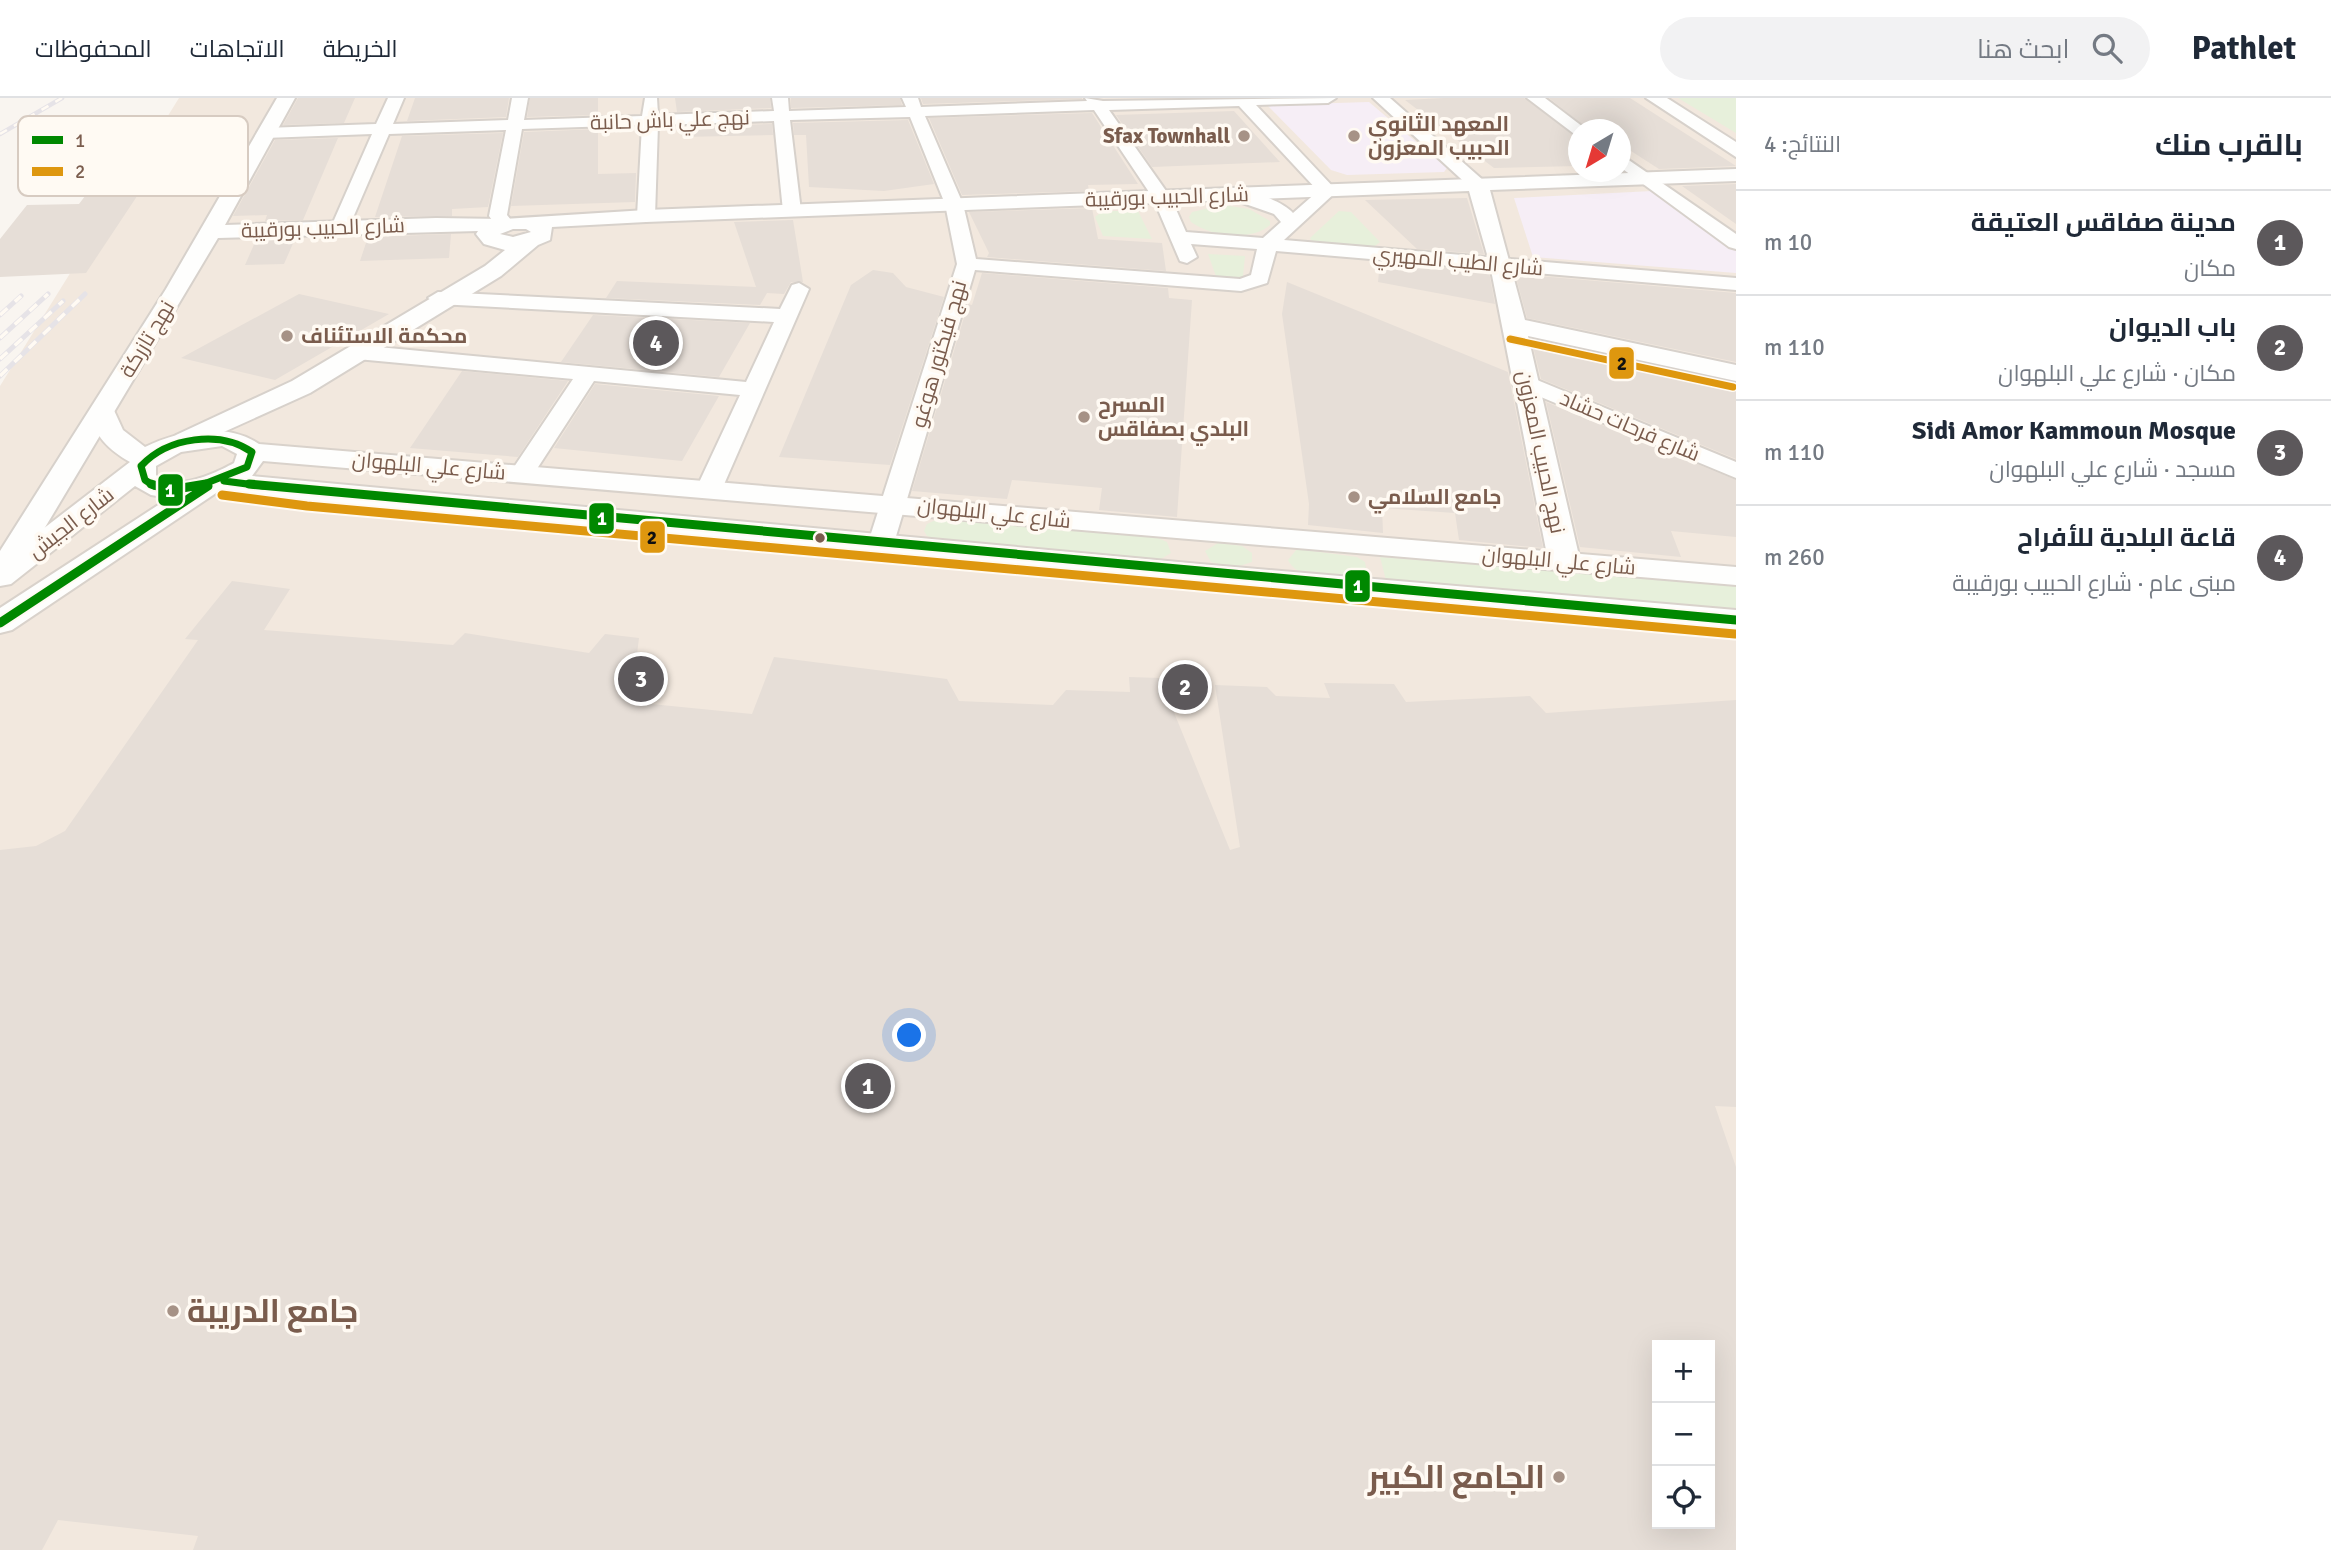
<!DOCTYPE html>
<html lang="ar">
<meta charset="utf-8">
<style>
body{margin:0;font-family:Signika,Cairo,sans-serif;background:#f2f2f3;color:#1f2937;direction:rtl}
.controls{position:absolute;right:21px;bottom:21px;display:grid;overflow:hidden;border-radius:0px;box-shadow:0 7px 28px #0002}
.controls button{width:63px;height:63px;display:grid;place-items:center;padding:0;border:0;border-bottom:2px solid #e0e1e3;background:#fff;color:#1f2937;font:35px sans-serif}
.compass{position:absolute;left:1568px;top:21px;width:63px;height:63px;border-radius:50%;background:#fff;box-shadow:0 7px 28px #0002;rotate:218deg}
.you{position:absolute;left:910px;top:938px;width:24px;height:24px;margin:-18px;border:5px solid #fff;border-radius:50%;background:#1a73e8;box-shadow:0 0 0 10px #1a73e833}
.badge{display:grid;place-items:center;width:46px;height:46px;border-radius:50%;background:#5c585b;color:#fff;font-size:23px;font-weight:700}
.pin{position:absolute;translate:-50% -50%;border:4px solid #fff;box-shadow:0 2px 7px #0006}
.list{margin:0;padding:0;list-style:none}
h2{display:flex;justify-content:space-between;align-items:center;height:91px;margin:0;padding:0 28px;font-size:30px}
h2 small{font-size:23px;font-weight:400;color:#747a83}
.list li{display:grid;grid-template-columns:46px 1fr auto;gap:21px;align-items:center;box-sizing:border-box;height:105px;padding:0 28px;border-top:2px solid #e0e1e3}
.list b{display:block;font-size:26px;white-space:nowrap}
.list p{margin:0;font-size:23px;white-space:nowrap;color:#747a83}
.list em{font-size:23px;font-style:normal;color:#747a83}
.icon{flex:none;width:38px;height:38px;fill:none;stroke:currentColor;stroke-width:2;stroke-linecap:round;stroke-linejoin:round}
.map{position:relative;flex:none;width:1736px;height:1452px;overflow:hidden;direction:ltr}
header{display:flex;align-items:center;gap:42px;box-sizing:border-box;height:98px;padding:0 35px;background:#fff;border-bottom:2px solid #e0e1e3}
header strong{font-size:33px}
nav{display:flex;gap:38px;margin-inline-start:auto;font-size:24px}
.search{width:490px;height:63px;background:#f2f2f3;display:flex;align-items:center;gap:18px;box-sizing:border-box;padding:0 24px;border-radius:38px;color:#747a83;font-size:26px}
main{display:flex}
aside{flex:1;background:#fff}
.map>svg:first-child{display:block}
.residential{fill:#f2e8de;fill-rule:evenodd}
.education{fill:#f6eef6}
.green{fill:#e7f0db}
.building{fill:#e6ded7;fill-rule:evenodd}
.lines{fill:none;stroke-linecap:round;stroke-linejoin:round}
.minor-casing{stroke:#d7d1cb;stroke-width:4}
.tertiary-casing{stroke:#d7d1cb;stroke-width:4}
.secondary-casing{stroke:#d9d2cb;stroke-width:4}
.minor{fill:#fefefd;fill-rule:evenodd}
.tertiary{fill:#fefefd;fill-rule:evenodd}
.secondary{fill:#fefefd;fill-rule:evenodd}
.rail-far1-casing{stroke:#e6e3e7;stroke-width:4.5}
.rail-casing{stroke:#e6e3e7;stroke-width:5}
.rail-far1{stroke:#fffaf3;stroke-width:2.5;stroke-dasharray:8;stroke-linecap:butt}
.rail{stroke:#fffaf3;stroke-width:3.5;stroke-dasharray:10;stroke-linecap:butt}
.bus-1-far1-casing{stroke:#fffaf3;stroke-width:10}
.bus-1-casing{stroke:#fffaf3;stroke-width:13}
.bus-2-far1-casing{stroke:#fffaf3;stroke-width:10}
.bus-2-casing{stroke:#fffaf3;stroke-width:13}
.bus-1-far1{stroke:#080;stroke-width:7}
.bus-1{stroke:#080;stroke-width:9}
.bus-2-far1{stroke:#de970f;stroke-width:7}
.bus-2{stroke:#de970f;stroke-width:9}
.poi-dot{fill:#a69286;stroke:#fffaf3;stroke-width:2.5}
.bus-dot{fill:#7a5c4d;stroke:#fffaf3;stroke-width:2.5}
.labels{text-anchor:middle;stroke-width:7;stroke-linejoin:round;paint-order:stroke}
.far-street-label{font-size:21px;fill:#7a5c4d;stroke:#fffaf3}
.far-poi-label{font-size:21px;font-weight:bold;fill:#7a5c4d;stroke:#fffaf3;text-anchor:start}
.near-poi-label{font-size:32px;font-weight:bold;fill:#7a5c4d;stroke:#fffaf3;text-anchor:start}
.key{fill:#fffaf3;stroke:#d7cbc1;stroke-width:2}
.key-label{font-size:19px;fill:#7a5c4d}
.line-badge{stroke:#fffaf3;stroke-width:2.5}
.badge-label{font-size:19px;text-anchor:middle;font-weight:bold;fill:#fff}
.pale-badge-label{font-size:19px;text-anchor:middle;font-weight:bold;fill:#111}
</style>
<header>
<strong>Pathlet</strong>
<div class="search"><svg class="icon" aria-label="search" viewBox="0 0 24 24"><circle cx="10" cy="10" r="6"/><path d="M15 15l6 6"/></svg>ابحث هنا</div>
<nav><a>الخريطة</a><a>الاتجاهات</a><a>المحفوظات</a></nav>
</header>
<main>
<aside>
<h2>بالقرب منك<small>النتائج: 4</small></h2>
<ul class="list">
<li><span class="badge">1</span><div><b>مدينة صفاقس العتيقة</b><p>مكان</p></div><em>10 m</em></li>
<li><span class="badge">2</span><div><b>باب الديوان</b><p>مكان · شارع علي البلهوان</p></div><em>110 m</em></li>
<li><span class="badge">3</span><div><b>Sidi Amor Kammoun Mosque</b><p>مسجد · شارع علي البلهوان</p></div><em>110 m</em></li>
<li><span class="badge">4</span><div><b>قاعة البلدية للأفراح</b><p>مبنى عام · شارع الحبيب بورقيبة</p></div><em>260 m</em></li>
</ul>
</aside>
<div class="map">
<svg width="1736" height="1452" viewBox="0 0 1736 1452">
<rect width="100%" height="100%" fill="#f9f5f0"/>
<path class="residential" d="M 179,0 L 1736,0 L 1736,1452 L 0,1452 L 0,288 ZM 1578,32 L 1620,32 L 1620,74 L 1578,74 ZM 1657,1247 L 1710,1247 L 1710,1426 L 1657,1426 Z"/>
<path class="education" d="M 1369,4 L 1447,70 L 1444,74 L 1347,77 L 1331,72 L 1267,7 Z
M 1652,93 L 1736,152 L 1736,175 L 1533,159 L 1514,100 Z"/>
<path class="green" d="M 1678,0 L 1736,0 L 1736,35 Z
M 1223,107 L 1249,111 L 1270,123 L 1270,127 C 1251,144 1210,138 1191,124 L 1189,119 L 1192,114 Z
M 1103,113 L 1138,113 L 1152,141 L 1103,138 L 1095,119 Z
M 1339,113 L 1351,114 L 1380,144 L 1371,151 L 1313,146 L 1310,140 Z
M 1208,156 L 1245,158 L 1243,178 L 1236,182 L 1217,181 Z
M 942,419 L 1151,437 L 1167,444 L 1171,455 L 1159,462 L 1148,463 L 938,442 L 927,438 L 924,433 L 927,426 Z
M 1218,445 L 1242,448 L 1252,455 L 1252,464 L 1233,470 L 1211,464 L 1205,453 Z
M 1297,451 L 1357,459 L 1365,464 L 1367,475 L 1363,480 C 1341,479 1298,484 1288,462 Z
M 1380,459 L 1736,487 L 1736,514 L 1387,486 Z"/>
<path class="building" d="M 298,0 L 355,0 L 344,25 L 283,27 Z
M 415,0 L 509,0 L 506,19 L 407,23 Z
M 530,0 L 598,0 L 598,17 L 527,19 Z
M 675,0 L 770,0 L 771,10 L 677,14 Z
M 791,0 L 900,0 L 902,7 L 791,10 Z
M 921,0 L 1082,0 L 1082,1 L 923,6 Z
M 1444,0 L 1524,0 L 1578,39 L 1578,68 L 1494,70 L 1405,2 Z
M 1549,0 L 1630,0 L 1736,68 L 1659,71 L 1620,46 L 1620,32 L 1589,32 Z
M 1234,13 L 1280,64 L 1152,69 L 1116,17 Z
M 1092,15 L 1138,86 L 1088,87 L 1089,93 L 962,97 L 929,20 Z
M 908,22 L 934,86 L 884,93 L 809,89 L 806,37 L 794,37 L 793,25 Z
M 772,26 L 773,37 L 682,39 L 680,29 Z
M 598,31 L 598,76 L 636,75 L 635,104 L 511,108 L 524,34 Z
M 503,35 L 488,109 L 452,111 L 452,118 L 375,119 L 402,38 Z
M 338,40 L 303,122 L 265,123 L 267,117 L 233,118 L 275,42 Z
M 171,47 L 86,175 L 0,179 L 0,141 L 27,107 L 79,106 L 123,48 Z
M 1736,86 L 1736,126 L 1682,88 Z
M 1467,100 L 1484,156 L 1417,151 L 1365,102 Z
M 1092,110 L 1098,141 L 1162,145 L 1166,173 L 987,159 L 989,155 L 969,114 Z
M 793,122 L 803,184 L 791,184 L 784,196 L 767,195 L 760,207 L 606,200 L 617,183 L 756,189 L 734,124 Z
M 451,136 L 449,160 L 360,163 L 368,139 Z
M 295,141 L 284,166 L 245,167 L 256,142 Z
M 1380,164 L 1489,174 L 1495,206 L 1378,184 Z
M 873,172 L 893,175 L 906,189 L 944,199 L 890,367 L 779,359 L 851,187 Z
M 982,175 L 1168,190 L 1169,200 L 1192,202 L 1177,419 L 1099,412 L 1102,390 L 1012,382 L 1007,401 L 912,393 L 968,206 L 972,207 Z
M 1515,176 L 1736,195 L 1736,264 L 1527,220 Z
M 1287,184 L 1508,274 L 1543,450 L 1459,442 L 1455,415 L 1382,410 L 1383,435 L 1308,427 L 1309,406 L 1282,216 Z
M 299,196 L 389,216 L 275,282 L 181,260 Z
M 593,217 L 750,225 L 719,279 L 561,264 Z
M 1531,241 L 1736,285 L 1736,361 L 1541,281 Z
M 462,273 L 568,283 L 518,359 L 410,350 Z
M 595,286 L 709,297 L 719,298 L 682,363 L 554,350 Z
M 1546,304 L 1736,382 L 1736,439 L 1671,433 L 1681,459 L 1580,449 Z
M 232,483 L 290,491 L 264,532 L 453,547 L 465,535 L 589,555 L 605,536 L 639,540 L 631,604 L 752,616 L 774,559 L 947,581 L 959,603 L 1053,607 L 1066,592 L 1130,594 L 1129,579 L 1160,580 L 1230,752 L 1240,749 L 1215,587 L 1267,589 L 1276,598 L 1330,600 L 1324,585 L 1394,586 L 1406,604 L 1530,598 L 1546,615 L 1736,602 L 1736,1009 L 1715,1008 L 1736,1069 L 1736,1452 L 193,1452 L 198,1438 L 58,1422 L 42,1452 L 0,1452 L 0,752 L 36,748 L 65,733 L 198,542 L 185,541 ZM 1657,1247 L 1710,1247 L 1710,1426 L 1657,1426 Z"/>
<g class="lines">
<defs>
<path id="minor" d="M 388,0 L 404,0 L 393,26 L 508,22 L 512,0 L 528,0 L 524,22 L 642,18 L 645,0 L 657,0 L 658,17 L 774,13 L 772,0 L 788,0 L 789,13 L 906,9 L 902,0 L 918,0 L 921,9 L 1087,3 L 1085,0 L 1103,3 L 1336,0 L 1328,5 L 1256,7 L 1337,93 L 1284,142 L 1736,180 L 1736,192 L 1276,153 L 1267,185 L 1241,193 L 975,172 L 894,445 L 890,451 L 872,451 L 868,445 L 957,166 L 945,106 L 910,19 L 790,22 L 801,113 L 792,118 L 783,113 L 774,23 L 658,27 L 655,118 L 646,124 L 637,118 L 642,27 L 522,31 L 507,117 L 514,126 L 505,132 L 498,130 L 489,118 L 506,32 L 389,36 L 349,129 L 347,133 L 333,133 L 331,129 L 372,36 L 265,40 L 257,35 L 265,30 L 376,26 ZM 1239,8 L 1318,93 L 1293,115 C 1282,103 1246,89 1231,93 L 1228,97 L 1231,101 L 1274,116 L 1281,124 L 1263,140 L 1186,134 L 1171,100 L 1109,12 ZM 1094,12 L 1153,100 L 1180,163 L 1187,165 L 1197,159 L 1191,146 L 1257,151 L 1251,177 L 1240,181 L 976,161 L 963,106 L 925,18 Z
M 1373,0 L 1390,0 L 1484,83 L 1487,87 L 1484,91 L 1472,91 Z
M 1527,0 L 1545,0 L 1587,32 L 1578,32 L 1578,37 L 1573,35 Z
M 1620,56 L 1736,136 L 1736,151 L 1729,149 L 1620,69 Z
M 799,185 L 809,191 L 722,391 L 718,396 L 700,396 L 696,391 L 740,297 L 594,283 L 531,380 L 513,380 L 510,375 L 573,281 L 357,261 L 346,254 L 357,247 L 746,284 L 774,224 L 438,206 L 428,200 L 438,194 L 780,211 L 792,187 Z
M 1525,277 L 1736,364 L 1736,380 L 1517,289 L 1514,284 L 1517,279 Z"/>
<path id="tertiary" d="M 277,0 L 295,0 L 225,127 L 436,120 L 502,121 L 646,112 L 1736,71 L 1736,83 L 1490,92 L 1525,222 L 1736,267 L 1736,283 L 1528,238 L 1580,462 L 1575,469 L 1564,471 L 1553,469 L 1548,462 L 1490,167 L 1469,93 L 646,124 L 552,129 L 550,142 L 538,147 L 501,178 L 310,295 L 186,351 L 176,349 L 172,343 L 176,337 L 292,283 L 485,168 L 505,152 L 484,146 L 476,136 L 478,133 L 218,140 L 16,478 L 11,485 L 0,487 L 0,453 L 166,191 ZM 513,131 L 526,131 L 531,134 L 513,139 L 500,136 Z
M 1646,0 L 1667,0 L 1736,44 L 1736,59 Z"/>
<path id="secondary" d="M 103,306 L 112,308 L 123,332 L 145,349 C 180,332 226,324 259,346 L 1736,469 L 1736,487 L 263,363 L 252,378 L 1200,466 L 1736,512 L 1736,532 L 308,403 L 222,391 L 12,532 L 0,535 L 0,510 L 169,400 L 151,397 L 135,388 L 11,486 L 0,488 L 0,464 L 130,364 C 109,352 94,338 90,314 L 94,308 ZM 222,348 L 237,356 L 234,365 C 216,375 174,395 156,377 L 156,368 L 181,354 Z"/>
</defs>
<use href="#minor" class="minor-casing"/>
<use href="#tertiary" class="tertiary-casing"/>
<use href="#secondary" class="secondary-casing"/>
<use href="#minor" class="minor"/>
<use href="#tertiary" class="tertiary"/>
<use href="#secondary" class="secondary"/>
<defs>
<path id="rail-far1" d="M 0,36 L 62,0"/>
<path id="rail" d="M 0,217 L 21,198
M 0,240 L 48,196
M 0,261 L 63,203
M 0,278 L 85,196"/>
</defs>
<use href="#rail-far1" class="rail-far1-casing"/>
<use href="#rail" class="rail-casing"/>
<use href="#rail-far1" class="rail-far1"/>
<use href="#rail" class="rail"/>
<defs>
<path id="bus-1-far1" d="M 224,383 L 263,388
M 154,388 L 145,382 L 141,368 C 168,339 220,332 252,354 L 247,369 L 199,388"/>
<path id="bus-1" d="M 151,386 L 170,392 L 206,386
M 249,386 L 1736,522
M 0,525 L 208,388"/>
<path id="bus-2-far1" d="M 1510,241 L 1733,289"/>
<path id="bus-2" d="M 222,397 L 307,408 L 1735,536"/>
</defs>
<use href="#bus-1-far1" class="bus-1-far1-casing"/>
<use href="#bus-1" class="bus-1-casing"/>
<use href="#bus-2-far1" class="bus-2-far1-casing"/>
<use href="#bus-2" class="bus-2-casing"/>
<use href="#bus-1-far1" class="bus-1-far1"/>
<use href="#bus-1" class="bus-1"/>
<use href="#bus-2-far1" class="bus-2-far1"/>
<use href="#bus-2" class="bus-2"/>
</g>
<g class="poi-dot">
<circle cx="1244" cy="38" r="7"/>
<circle cx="1354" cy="38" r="7"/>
<circle cx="287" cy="238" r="7"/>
<circle cx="1084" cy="319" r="7"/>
<circle cx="1354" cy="399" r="7"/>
<circle cx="173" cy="1213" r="7"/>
<circle cx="1559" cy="1379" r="7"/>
</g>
<circle class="bus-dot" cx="820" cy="440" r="6"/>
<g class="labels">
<g class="far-street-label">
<text transform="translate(670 22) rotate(-2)" y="7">نهج علي باش حانبة</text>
<text transform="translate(1167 99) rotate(-2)" y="7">شارع الحبيب بورقيبة</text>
<text transform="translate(323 130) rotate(-2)" y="7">شارع الحبيب بورقيبة</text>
<text transform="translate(1458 163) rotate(5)" y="7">شارع الطيب المهيري</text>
<text transform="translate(147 241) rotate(-59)" y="7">نهج تازركة</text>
<text transform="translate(939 256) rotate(-74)" y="7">نهج فيكتور هوغو</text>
<text transform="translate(1630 328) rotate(23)" y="7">شارع فرحات حشاد</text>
<text transform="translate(1541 354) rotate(78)" y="7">نهج الحبيب المعزون</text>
<text transform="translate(429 368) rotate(5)" y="7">شارع علي البلهوان</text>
<text transform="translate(994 415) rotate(6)" y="7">شارع علي البلهوان</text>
<text transform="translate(71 425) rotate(-38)" y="7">شارع الجيش</text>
<text transform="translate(1559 463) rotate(5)" y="7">شارع علي البلهوان</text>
</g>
<g class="far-poi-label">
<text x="1368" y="33">المعهد الثانوي<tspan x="1368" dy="24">الحبيب المعزون</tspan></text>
<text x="1230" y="45" text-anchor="end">Sfax Townhall</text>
<text x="301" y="245">محكمة الاستئناف</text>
<text x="1098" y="314">المسرح<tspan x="1098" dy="24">البلدي بصفاقس</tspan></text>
<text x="1368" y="406">جامع السلامي</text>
</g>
<g class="near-poi-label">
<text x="187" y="1224">جامع الدريبة</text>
<text x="1545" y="1390" text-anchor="end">الجامع الكبير</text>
</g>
</g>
<rect x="18" y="18" width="230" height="80" rx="10" class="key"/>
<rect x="32" y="38" width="31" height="8" fill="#080"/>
<rect x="32" y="69" width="31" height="9" fill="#de970f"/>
<g class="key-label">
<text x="75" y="49">1</text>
<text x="75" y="80">2</text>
</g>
<g class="line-badge">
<rect x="1608" y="248" width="27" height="34" rx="7" fill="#de970f"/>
<rect x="157" y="375" width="27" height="34" rx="7" fill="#080"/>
<rect x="588" y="404" width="27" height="33" rx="7" fill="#080"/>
<rect x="639" y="422" width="27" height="34" rx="7" fill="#de970f"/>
<rect x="1344" y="471" width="27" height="34" rx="7" fill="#080"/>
</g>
<g class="badge-label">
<text x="170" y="399">1</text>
<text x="602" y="427">1</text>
<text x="1358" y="495">1</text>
</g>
<g class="pale-badge-label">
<text x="1622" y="272">2</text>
<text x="652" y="446">2</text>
</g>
</svg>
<div class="controls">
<button>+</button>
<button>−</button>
<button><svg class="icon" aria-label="locate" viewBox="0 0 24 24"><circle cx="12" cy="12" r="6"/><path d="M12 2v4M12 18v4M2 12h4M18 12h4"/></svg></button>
</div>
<svg class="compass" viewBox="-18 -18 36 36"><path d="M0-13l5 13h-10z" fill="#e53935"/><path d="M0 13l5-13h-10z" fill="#747a83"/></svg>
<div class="you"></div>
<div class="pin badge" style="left:868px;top:988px">1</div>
<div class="pin badge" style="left:1185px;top:589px">2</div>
<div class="pin badge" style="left:641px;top:581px">3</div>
<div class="pin badge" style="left:656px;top:245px">4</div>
</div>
</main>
